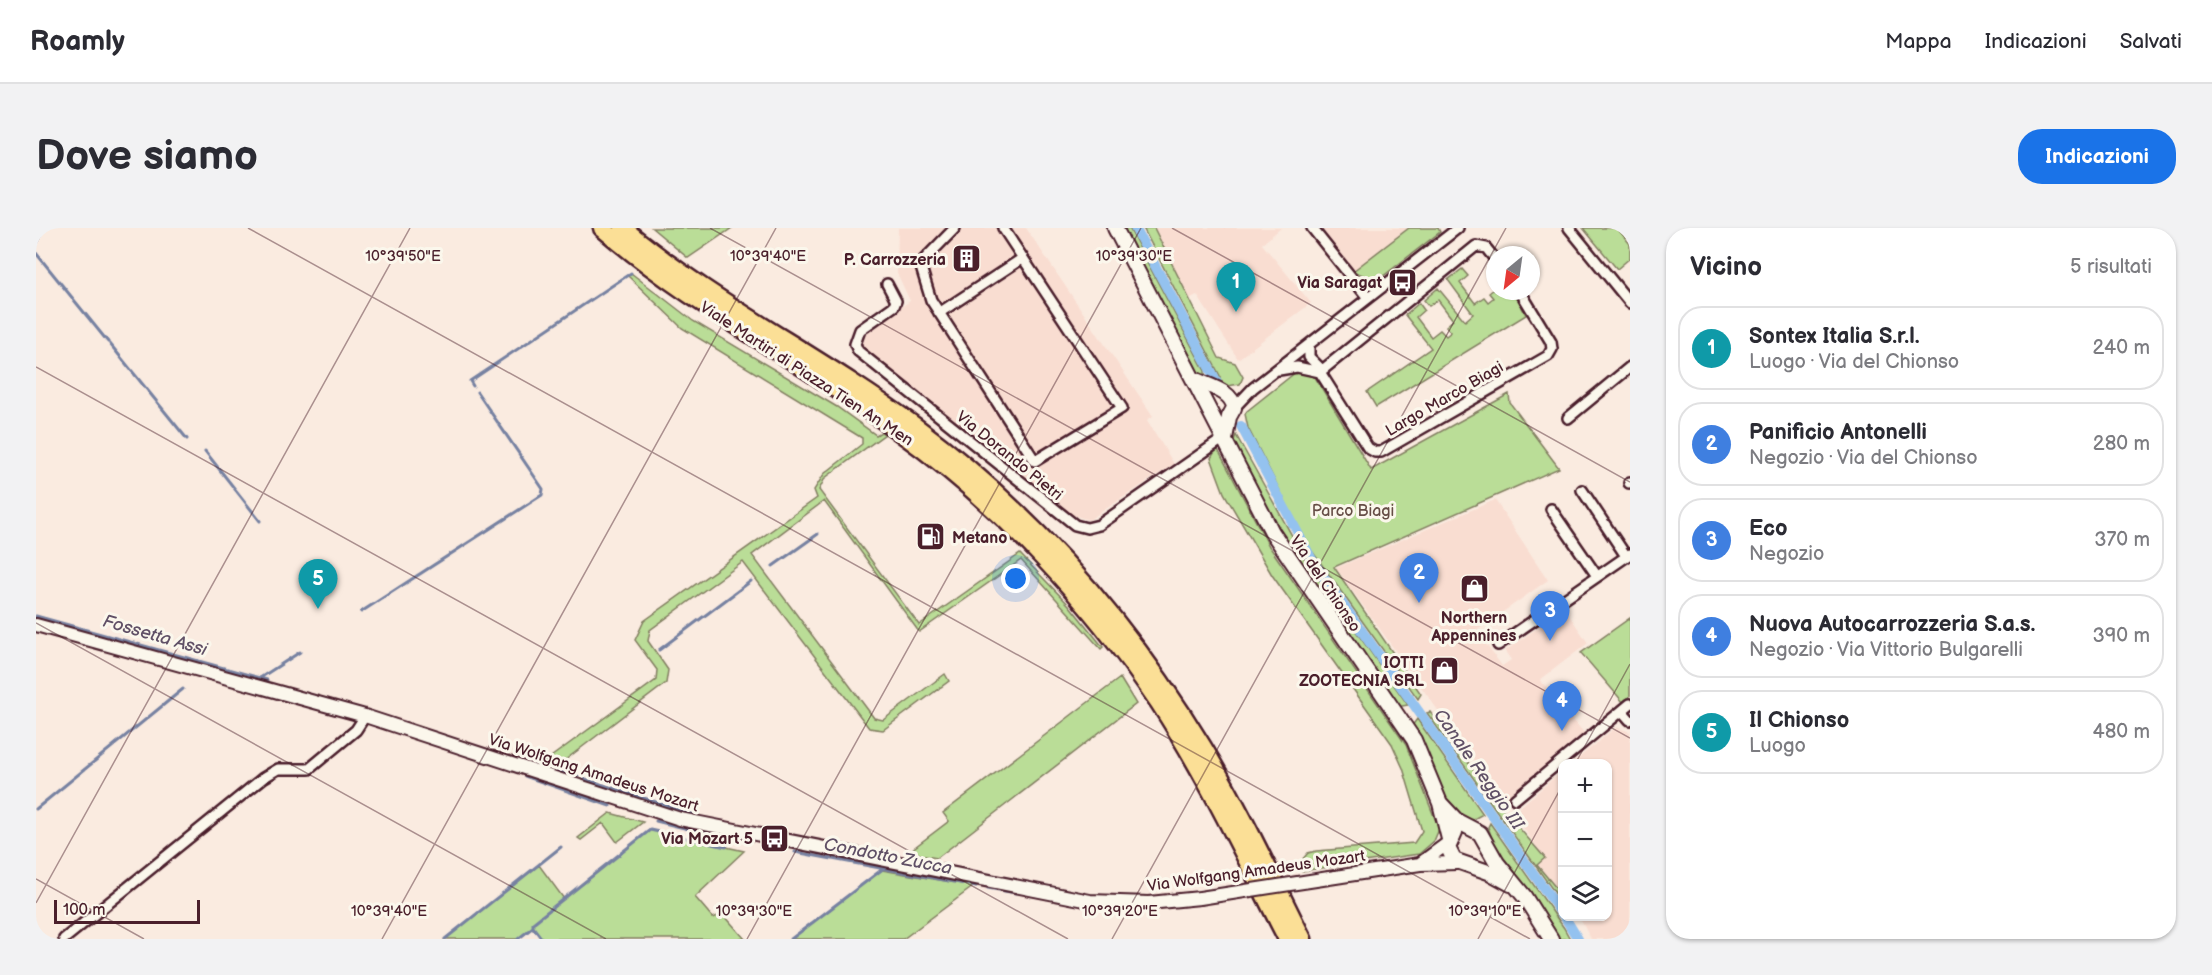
<!DOCTYPE html>
<html lang="it">
<meta charset="utf-8">
<style>
body{margin:0;font-family:"Balsamiq Sans",sans-serif;background:#f2f2f3;color:#2b2b33}
.controls{position:absolute;right:18px;bottom:18px;display:grid;overflow:hidden;border-radius:12px;box-shadow:0 2px 4px #0004}
.controls button{width:54px;height:54px;display:grid;place-items:center;padding:0;border:0;border-bottom:2px solid #e1e1e2;background:#fff;color:#2b2b33;font:30px sans-serif}
.compass{position:absolute;left:1450px;top:18px;width:54px;height:54px;border-radius:50%;background:#fff;box-shadow:0 2px 4px #0004;rotate:209deg}
.scale{position:absolute;left:18px;bottom:15px;width:146px;box-sizing:border-box;padding-left:6px;border:3px solid #4a1f2b;border-top:0;font-size:16px;line-height:21px;white-space:nowrap;color:#4a1f2b;-webkit-text-stroke:4px #fbf7ec;paint-order:stroke}
.you{position:absolute;left:980px;top:351px;width:21px;height:21px;margin:-15px;border:4px solid #fff;border-radius:50%;background:#1a73e8;box-shadow:0 0 0 9px #1a73e833}
.badge{display:grid;place-items:center;width:39px;height:39px;border-radius:50%;background:#1a73e8;color:#fff;font-size:20px;font-weight:700}
.pin{position:absolute;translate:-50% -50px;filter:drop-shadow(0 2px 3px #0008)}
.pin::after{content:'';position:absolute;top:32px;width:21px;height:18px;background:inherit;clip-path:polygon(0 0,100% 0,50% 100%)}
.list{margin:0;padding:0;list-style:none}
h2{display:flex;justify-content:space-between;align-items:center;height:78px;margin:0;padding:0 24px;font-size:26px}
h2 small{font-size:20px;font-weight:400;color:#7c7c81}
.list li{display:grid;grid-template-columns:39px 1fr auto;gap:18px;align-items:center;box-sizing:border-box;height:84px;margin:0 12px 12px;padding:0 12px;border:2px solid #e1e1e2;border-radius:24px}
.list b{display:block;font-size:22px;white-space:nowrap}
.list p{margin:0;font-size:20px;white-space:nowrap;color:#7c7c81}
.list em{font-size:20px;font-style:normal;color:#7c7c81}
.icon{flex:none;width:33px;height:33px;fill:none;stroke:currentColor;stroke-width:2;stroke-linecap:round;stroke-linejoin:round}
.map{position:relative;flex:none;width:1594px;height:711px;overflow:hidden;border-radius:24px}
header{display:flex;align-items:center;gap:36px;box-sizing:border-box;height:84px;padding:0 30px;background:#fff;border-bottom:2px solid #e1e1e2}
header strong{font-size:28px}
nav{display:flex;gap:33px;margin-inline-start:auto;font-size:21px}
.intro{display:flex;align-items:center;justify-content:space-between;box-sizing:border-box;height:144px;padding:0 36px}
h1{margin:0;font-size:42px}
.button{padding:15px 27px;border-radius:24px;background:#1a73e8;color:#fff;font-size:21px;font-weight:700}
main{display:flex;gap:36px;padding:0 36px}
aside{flex:1;background:#fff;border-radius:24px;box-shadow:0 2px 4px #0004}
.map>svg:first-child{display:block}
.built{fill:#f9ddd1}
.green{fill:#badd97;stroke:#827e61;stroke-width:1.5}
.lines{fill:none;stroke-linecap:round;stroke-linejoin:round}
.stream{stroke:#7681a1;stroke-width:3}
.canal{stroke:#94c2ef;stroke-width:10}
.minor-casing{stroke:#4a1f2b;stroke-width:14}
.tertiary-casing{stroke:#4a1f2b;stroke-width:16}
.secondary-casing{stroke:#4a1f2b;stroke-width:18}
.trunk-casing{stroke:#4a1f2b;stroke-width:21}
.minor{stroke:#fbf7ec;stroke-width:9}
.tertiary{stroke:#fbf7ec;stroke-width:12}
.secondary{stroke:#fbf7ec;stroke-width:14}
.trunk{stroke:#fbdf96;stroke-width:16}
.tertiary-bridge-casing{stroke:#4a1f2b;stroke-width:16;stroke-linecap:butt}
.tertiary-bridge{stroke:#fbf7ec;stroke-width:12}
.ticks{fill:none;stroke:#4a1f2b;stroke-width:1.5;stroke-opacity:0.45}
.labels{text-anchor:middle;stroke-width:6;stroke-linejoin:round;paint-order:stroke}
.poi-label{font-size:16px;font-weight:bold;fill:#4a1f2b;stroke:#fbf7ec;text-anchor:end}
.street-label{font-size:16px;fill:#4a1f2b;stroke:#fbf7ec}
.park-label{font-size:16px;fill:#664e46;stroke:#fbf7ec}
.water-label{font-size:18px;font-style:italic;fill:#605066;stroke:#fbf7ec}
.ticks-label{font-size:15px;text-anchor:middle;fill:#4a1f2b;stroke:#fbf7ec;stroke-width:6;stroke-linejoin:round;paint-order:stroke}
</style>
<header>
<strong>Roamly</strong>
<nav><a>Mappa</a><a>Indicazioni</a><a>Salvati</a></nav>
</header>
<div class="intro"><h1>Dove siamo</h1><a class="button">Indicazioni</a></div>
<main>
<div class="map">
<svg width="1594" height="711" viewBox="0 0 1594 711">
<rect width="100%" height="100%" fill="#faebe0"/>
<filter id="ink" filterUnits="userSpaceOnUse"><feTurbulence type="fractalNoise" baseFrequency=".0167" numOctaves="2"/><feDisplacementMap in="SourceGraphic" scale="12" xChannelSelector="R" yChannelSelector="G"/><feConvolveMatrix kernelMatrix="1 2 1 2 8 2 1 2 1" color-interpolation-filters="sRGB"/></filter>
<g filter="url(#ink)">
<path class="built" d="M 862,0 L 990,0 L 1117,188 L 1111,192 L 1138,236 L 1053,292 L 1033,286 L 843,132 L 823,114 L 827,105 L 874,73 L 861,45 Z
M 1118,0 L 1245,0 L 1226,16 L 1275,75 L 1202,131 L 1161,67 L 1153,71 Z
M 1282,0 L 1373,0 L 1317,43 Z
M 1459,272 L 1512,352 L 1440,403 L 1466,438 L 1475,432 L 1469,423 L 1529,381 L 1552,415 L 1504,452 L 1549,506 L 1467,573 L 1300,340 Z
M 1580,499 L 1594,504 L 1594,711 L 1555,711 L 1543,689 L 1572,688 L 1572,536 L 1535,536 Z
M 1526,543 L 1526,667 L 1501,636 L 1508,630 L 1477,585 Z"/>
<path class="green" d="M 616,0 L 696,0 L 652,30 Z
M 1083,0 L 1093,0 L 1169,143 L 1169,151 L 1160,147 Z
M 1107,0 L 1118,0 L 1183,130 L 1199,135 L 1207,149 L 1204,156 L 1191,158 L 1184,155 L 1184,148 Z
M 1373,0 L 1402,0 L 1404,4 L 1346,49 L 1331,49 L 1317,43 Z
M 1547,0 L 1581,0 L 1594,16 L 1594,30 L 1581,41 Z
M 1426,41 L 1432,48 L 1424,55 L 1439,75 L 1448,69 L 1452,74 L 1457,70 L 1453,65 L 1459,60 L 1459,63 L 1477,63 L 1490,87 L 1340,179 L 1331,164 L 1395,120 L 1369,87 L 1383,75 L 1388,82 L 1380,89 L 1395,109 L 1404,102 L 1410,108 L 1415,104 L 1410,98 L 1417,92 L 1402,72 L 1393,78 L 1388,72 L 1402,60 L 1429,93 L 1437,86 L 1412,52 Z
M 595,45 L 657,93 L 801,179 L 840,207 L 845,204 L 849,206 L 789,250 L 783,262 L 883,397 L 984,326 L 1033,377 L 1067,419 L 1065,421 L 985,332 L 883,404 L 788,273 L 716,327 L 838,490 L 847,492 L 909,446 L 913,453 L 847,502 L 833,500 L 707,334 L 614,402 L 612,413 L 632,442 L 630,455 L 520,539 L 508,534 L 620,452 L 621,442 L 599,412 L 608,393 L 781,270 L 778,262 L 788,246 L 826,216 L 826,210 L 646,100 L 592,48 Z
M 1260,144 L 1279,149 L 1335,242 L 1473,166 L 1474,175 L 1523,240 L 1298,339 L 1385,466 L 1382,471 L 1271,316 L 1212,200 L 1209,186 L 1211,183 Z
M 1200,207 L 1269,331 L 1372,477 L 1361,479 L 1254,326 L 1196,218 Z
M 1181,220 L 1233,318 L 1370,517 L 1403,601 L 1398,613 L 1383,626 L 1266,643 L 1265,633 L 1272,625 L 1280,623 L 1378,615 L 1386,603 L 1367,540 L 1356,516 L 1236,347 L 1188,265 L 1175,230 Z
M 1594,390 L 1594,468 L 1587,474 L 1545,425 Z
M 1084,450 L 1100,476 L 901,630 L 871,625 L 913,593 L 907,585 Z
M 1394,484 L 1471,586 L 1509,630 L 1501,637 L 1526,667 L 1526,675 L 1391,485 Z
M 1381,491 L 1447,586 L 1436,592 L 1415,584 L 1375,499 Z
M 574,585 L 607,594 L 581,614 L 567,595 L 545,612 L 542,610 Z
M 1454,595 L 1528,700 L 1534,711 L 1522,711 L 1479,644 L 1459,619 L 1452,599 Z
M 614,602 L 708,623 L 659,669 L 677,690 L 687,686 L 709,711 L 506,711 L 497,700 L 482,711 L 409,711 L 503,637 L 528,671 Z
M 846,642 L 938,658 L 867,711 L 755,711 Z"/>
<g class="lines">
<path class="stream" d="M 0,25 L 72,114
M 74,116 L 151,211
M 437,158 L 434,153 L 595,45
M 169,223 L 224,293
M 737,338 L 782,306
M 325,384 L 506,267 L 507,261 L 441,164
M 0,388 L 231,452
M 623,422 L 715,353
M 224,450 L 264,424
M 517,540 L 542,548
M 489,548 L 574,578
M 549,551 L 657,586
M 0,581 L 147,461
M 759,624 L 940,658
M 952,660 L 980,665
M 497,699 L 506,711
M 409,711 L 525,619
M 482,711 L 497,699 L 497,695 L 614,602 L 690,619 L 693,611 L 620,593
M 755,711 L 848,640"/>
<path class="canal" d="M 1099,0 L 1181,154
M 1205,198 L 1279,337 L 1526,686
M 1528,688 L 1542,711"/>
<defs>
<path id="minor" d="M 919,0 L 884,36 L 895,72 L 999,233 L 1086,180 L 967,0
M 1276,0 L 1332,70
M 1533,0 L 1594,75
M 1459,31 L 1450,20 L 1440,18 L 1284,144 L 1332,220 L 1339,224 L 1345,224 L 1512,128 L 1516,121 L 1515,114 L 1484,63
M 851,56 L 860,73 L 858,78 L 824,102 L 819,116 L 822,123 L 1039,297 L 1051,300 L 1063,297 L 1188,210
M 903,85 L 987,30
M 1273,117 L 1273,129 L 1284,140 L 1284,144
M 1243,142 L 1261,139 L 1284,144
M 1198,180 L 1217,160 L 1422,0
M 1532,190 L 1594,139
M 1593,255 L 1594,254
M 1546,262 L 1590,328
M 1515,281 L 1561,348
M 1462,417 L 1594,326
M 1586,483 L 1594,492
M 1479,571 L 1594,476
M 28,711 L 227,550 L 242,541 L 273,541 L 320,502 L 329,488"/>
<path id="tertiary" d="M 0,397 L 329,488 L 644,591 L 1054,673 L 1113,675 L 1164,670
M 1385,635 L 1412,615
M 1293,650 L 1384,636 L 1421,635"/>
<path id="secondary" d="M 1079,0 L 1236,304 L 1378,512 L 1404,575 L 1413,611
M 1158,151 C 1172,158 1197,163 1198,180 L 1193,189 L 1189,211
M 1405,576 L 1421,593 L 1444,605 L 1461,635 L 1488,668 L 1515,711
M 1419,604 L 1412,620 L 1418,632 L 1455,645 L 1475,656"/>
<path id="trunk" d="M 566,0 C 657,79 764,132 862,203 C 964,276 1053,371 1123,475 C 1172,550 1210,632 1251,711
M 587,0 C 678,76 785,128 879,198 C 996,285 1092,395 1167,519 C 1204,580 1235,647 1267,711"/>
</defs>
<use href="#minor" class="minor-casing"/>
<use href="#tertiary" class="tertiary-casing"/>
<use href="#secondary" class="secondary-casing"/>
<use href="#trunk" class="trunk-casing"/>
<use href="#minor" class="minor"/>
<use href="#tertiary" class="tertiary"/>
<use href="#secondary" class="secondary"/>
<use href="#trunk" class="trunk"/>
<defs>
<path id="tertiary-bridge" d="M 1164,670 L 1293,650"/>
</defs>
<use href="#tertiary-bridge" class="tertiary-bridge-casing"/>
<use href="#tertiary-bridge" class="tertiary-bridge"/>
</g>
</g>
<path class="ticks" d="M 212,0 L 1494,711M 674,0 L 1594,510M 1136,0 L 1594,254M 0,16 L 9,0M 0,139 L 1032,711M 0,395 L 570,711M 1539,536 L 1594,436M 0,651 L 108,711M 0,675 L 374,0M 346,711 L 740,0M 711,711 L 1105,0M 1076,711 L 1470,0M 1442,711 L 1526,558"/>
<defs>
<symbol id="building-square" viewBox="-11 -11 22 22"><rect x="-9" y="-9" width="18" height="18" rx="4" fill="#4a1f2b" stroke="#fbf7ec"/><path d="M-4-6H4V6H1V3H-1V6H-4ZM-2.5-4.3h1.7v1.8h-1.7ZM.8-4.3h1.7v1.8H.8ZM-2.5-1h1.7V.8h-1.7ZM.8-1h1.7V.8H.8Z" fill="#fff"/></symbol>
<symbol id="bus-square" viewBox="-11 -11 22 22"><rect x="-9" y="-9" width="18" height="18" rx="4" fill="#4a1f2b" stroke="#fbf7ec"/><path d="M-5-6H5V4H4V6H2V4H-2V6H-4V4H-5ZM-3.5-4V0h7V-4ZM-3.5 1.2v1.5H-2V1.2ZM2 1.2v1.5H3.5V1.2Z" fill="#fff"/></symbol>
<symbol id="fuel-square" viewBox="-11 -11 22 22"><rect x="-9" y="-9" width="18" height="18" rx="4" fill="#4a1f2b" stroke="#fbf7ec"/><path d="M-5.5-6h7V0h2V4h1.3V-2.5L3-4.5l.8-.8L6-3V5H2.5V1h-1V6h-7ZM-4.2-4.7v3.2H.2V-4.7Z" fill="#fff"/></symbol>
<symbol id="shop-square" viewBox="-11 -11 22 22"><rect x="-9" y="-9" width="18" height="18" rx="4" fill="#4a1f2b" stroke="#fbf7ec"/><path d="M-5-2.5h2.3a2.7 3.5 0 0 1 5.4 0H5L5.5 6h-11ZM-1.5-2.5h3a1.5 2.3 0 0 0-3 0Z" fill="#fff"/></symbol>
</defs>
<g fill-rule="evenodd">
<use href="#building-square" x="914" y="14" width="33" height="33"/>
<use href="#bus-square" x="1350" y="38" width="33" height="33"/>
<use href="#fuel-square" x="878" y="292" width="33" height="33"/>
<use href="#shop-square" x="1422" y="344" width="33" height="33"/>
<use href="#shop-square" x="1392" y="426" width="33" height="33"/>
<use href="#bus-square" x="722" y="594" width="33" height="33"/>
</g>
<g class="labels">
<g class="poi-label">
<text x="910" y="37">P. Carrozzeria</text>
<text x="1346" y="60">Via Saragat</text>
<text x="916" y="315" text-anchor="start">Metano</text>
<text x="1438" y="395" text-anchor="middle">Northern<tspan x="1438" dy="18">Appennines</tspan></text>
<text x="1388" y="440">IOTTI<tspan x="1388" dy="18">ZOOTECNIA SRL</tspan></text>
<text x="717" y="616">Via Mozart 5</text>
</g>
<g class="street-label">
<text transform="translate(771 145) rotate(33)" y="6">Viale Martiri di Piazza Tien An Men</text>
<text transform="translate(1408 170) rotate(-30)" y="6">Largo Marco Biagi</text>
<text transform="translate(974 227) rotate(39)" y="6">Via Dorando Pietri</text>
<text transform="translate(1290 355) rotate(56)" y="6">Via del Chionso</text>
<text transform="translate(558 544) rotate(18)" y="6">Via Wolfgang Amadeus Mozart</text>
<text transform="translate(1220 642) rotate(-8)" y="6">Via Wolfgang Amadeus Mozart</text>
</g>
<g class="park-label">
<text x="1317" y="288">Parco Biagi</text>
</g>
<g class="water-label">
<text transform="translate(119 407) rotate(16)" y="6">Fossetta Assi</text>
<text transform="translate(1443 541) rotate(55)" y="6">Canale Reggio III</text>
<text transform="translate(852 628) rotate(11)" y="6">Condotto Zucca</text>
</g>
</g>
<g class="ticks-label">
<text x="367" y="33">10°39'50"E</text>
<text x="732" y="33">10°39'40"E</text>
<text x="1098" y="33">10°39'30"E</text>
<text x="353" y="688">10°39'40"E</text>
<text x="718" y="688">10°39'30"E</text>
<text x="1084" y="688">10°39'20"E</text>
<text x="1449" y="688">10°39'10"E</text>
</g>
</svg>
<div class="controls">
<button>+</button>
<button>−</button>
<button><svg class="icon" aria-label="layers" viewBox="0 0 24 24"><path d="M12 4l9 5-9 5-9-5zM3 14l9 5 9-5"/></svg></button>
</div>
<svg class="compass" viewBox="-18 -18 36 36"><path d="M0-13l5 13h-10z" fill="#e53935"/><path d="M0 13l5-13h-10z" fill="#7c7c81"/></svg>
<div class="scale">100 m</div>
<div class="you"></div>
<div class="pin badge" style="left:1200px;top:84px;background:#0f9aa8">1</div>
<div class="pin badge" style="left:1383px;top:375px;background:#3f7fe0">2</div>
<div class="pin badge" style="left:1514px;top:413px;background:#3f7fe0">3</div>
<div class="pin badge" style="left:1526px;top:503px;background:#3f7fe0">4</div>
<div class="pin badge" style="left:282px;top:381px;background:#0f9aa8">5</div>
</div>
<aside>
<h2>Vicino<small>5 risultati</small></h2>
<ul class="list">
<li><span class="badge" style="background:#0f9aa8">1</span><div><b>Sontex Italia S.r.l.</b><p>Luogo · Via del Chionso</p></div><em>240 m</em></li>
<li><span class="badge" style="background:#3f7fe0">2</span><div><b>Panificio Antonelli</b><p>Negozio · Via del Chionso</p></div><em>280 m</em></li>
<li><span class="badge" style="background:#3f7fe0">3</span><div><b>Eco</b><p>Negozio</p></div><em>370 m</em></li>
<li><span class="badge" style="background:#3f7fe0">4</span><div><b>Nuova Autocarrozzeria S.a.s.</b><p>Negozio · Via Vittorio Bulgarelli</p></div><em>390 m</em></li>
<li><span class="badge" style="background:#0f9aa8">5</span><div><b>Il Chionso</b><p>Luogo</p></div><em>480 m</em></li>
</ul>
</aside>
</main>
